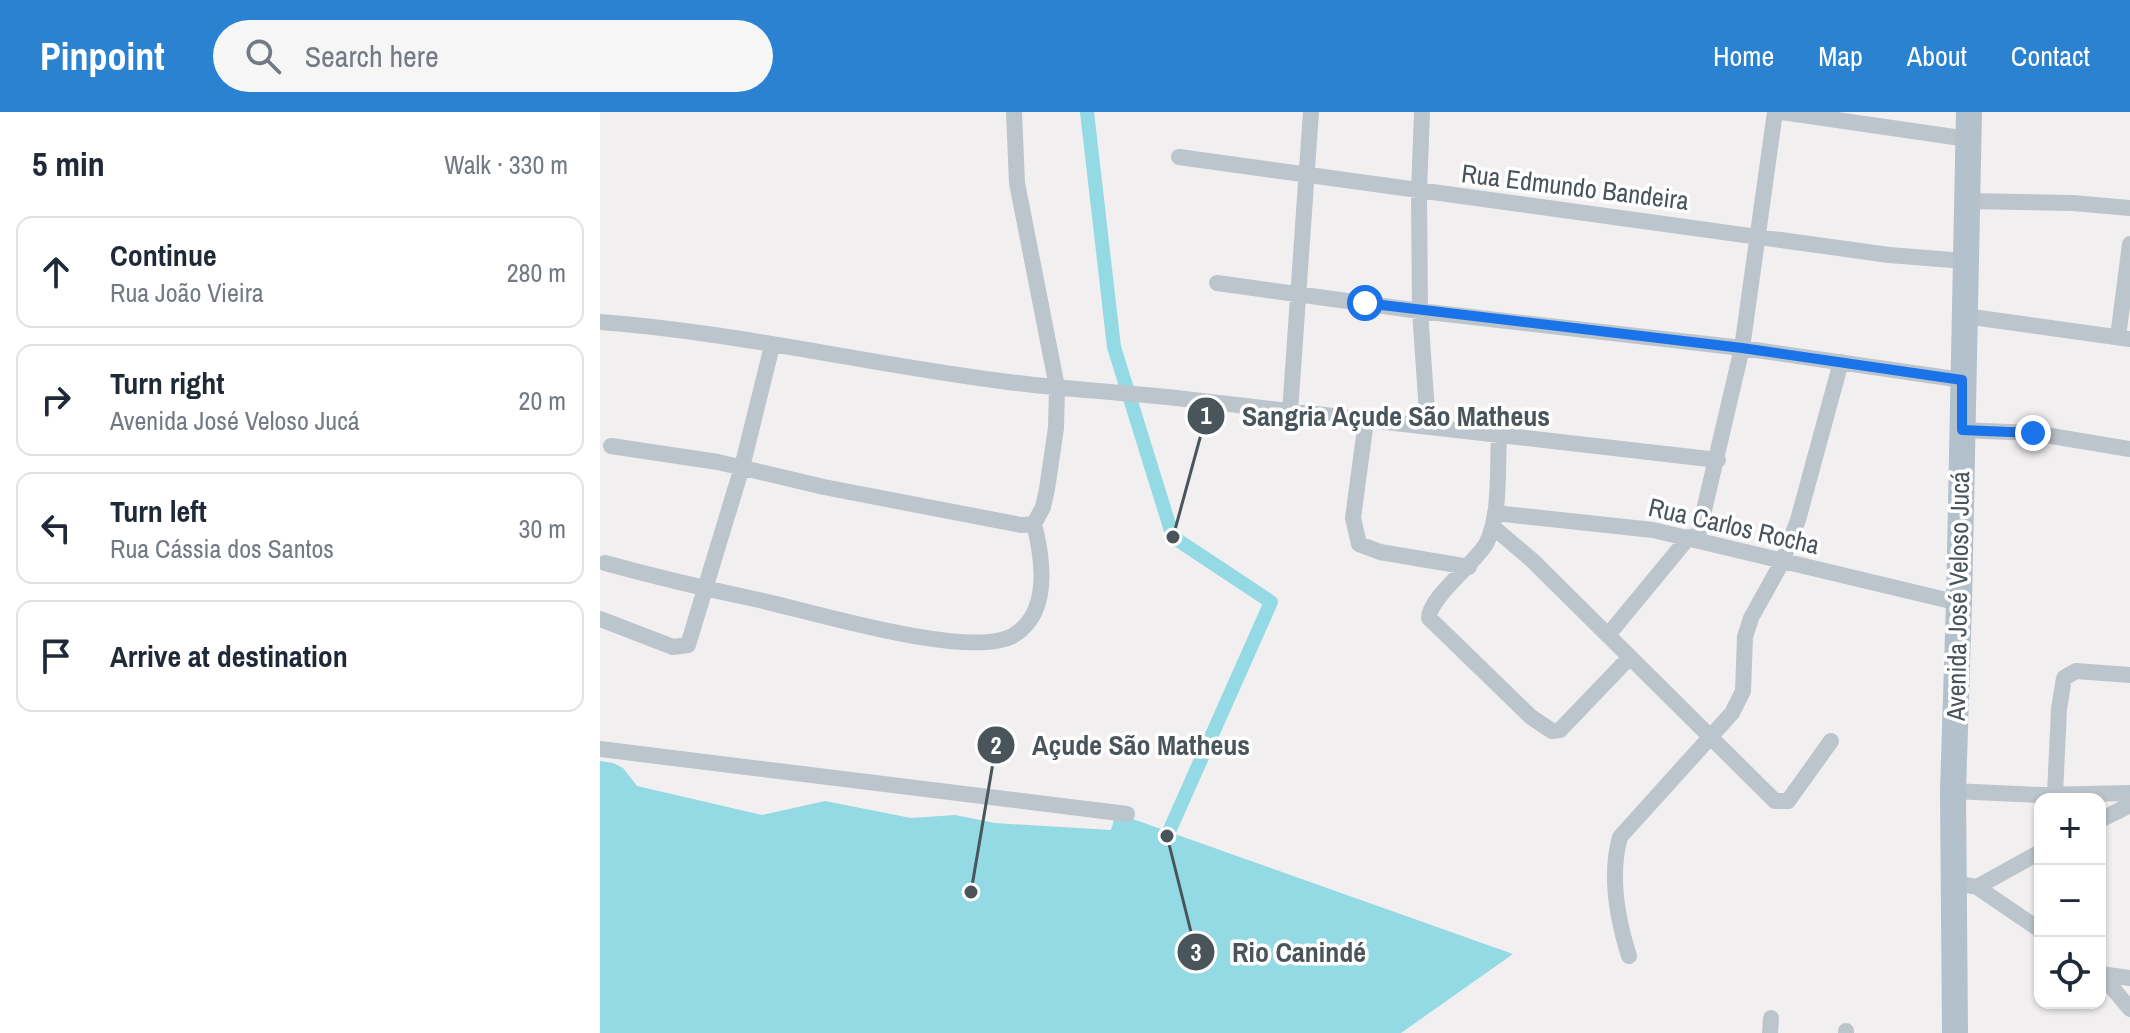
<!DOCTYPE html>
<meta charset="utf-8">
<style>
body{margin:0;font-family:"Archivo Narrow",sans-serif;background:#f6f6f7;color:#1f2937}
.controls{position:absolute;right:24px;bottom:24px;display:grid;overflow:hidden;border-radius:16px;box-shadow:0 2px 6px #0004}
.controls button{width:72px;height:72px;display:grid;place-items:center;padding:0;border:0;border-bottom:2px solid #e0e1e3;background:#fff;color:#1f2937;font:40px sans-serif}
.stop{position:absolute;width:24px;height:24px;margin:-18px;border:6px solid #1a73e8;border-radius:50%;background:#fff}
.stop.end{background:#1a73e8;border-color:#fff;box-shadow:0 2px 8px #0008}
.list{margin:0;padding:0;list-style:none}
h2{display:flex;justify-content:space-between;align-items:center;height:104px;margin:0;padding:0 32px;font-size:34px}
h2 small{font-size:26px;font-weight:400;color:#747a83}
.list li{display:grid;grid-template-columns:52px 1fr auto;gap:24px;align-items:center;box-sizing:border-box;height:112px;margin:0 16px 16px;padding:0 16px;border:2px solid #e0e1e3;border-radius:16px}
.list b{display:block;font-size:30px;white-space:nowrap}
.list p{margin:0;font-size:26px;white-space:nowrap;color:#747a83}
.list em{font-size:26px;font-style:normal;color:#747a83}
.icon{flex:none;width:44px;height:44px;fill:none;stroke:currentColor;stroke-width:2;stroke-linecap:round;stroke-linejoin:round}
.map{position:relative;flex:none;width:1530px;height:921px;overflow:hidden}
header{display:flex;align-items:center;gap:48px;box-sizing:border-box;height:112px;padding:0 40px;background:#2a82d1;color:#fff}
header strong{font-size:38px}
nav{display:flex;gap:44px;margin-inline-start:auto;font-size:28px}
.search{width:560px;height:72px;background:#f6f6f7;display:flex;align-items:center;gap:20px;box-sizing:border-box;padding:0 28px;border-radius:44px;color:#747a83;font-size:30px}
main{display:flex}
aside{flex:1;background:#fff}
.map>svg:first-child{display:block}
.water{fill:#93dae4}
.lines{fill:none;stroke-linecap:round;stroke-linejoin:round}
.canal{stroke:#93dae4;stroke-width:14}
.street{stroke:#bcc5cb;stroke-width:16}
.primary{stroke:#b2c1cb;stroke-width:26}
.route{stroke:#1a73e8;stroke-width:10}
.labels{text-anchor:middle;stroke-width:7;stroke-linejoin:round;paint-order:stroke}
.street-label{font-size:26px;fill:#49545b;stroke:#fff}
.leader{fill:none;stroke:#49545b;stroke-width:3}
.callout-dot{fill:#49545b;stroke:#fff;stroke-width:3}
.mark-label{font-size:24px;text-anchor:middle;font-weight:bold;fill:#fff}
.callout-label{font-size:28px;text-anchor:middle;font-weight:bold;fill:#49545b;stroke:#fff;stroke-width:7;stroke-linejoin:round;paint-order:stroke}
</style>
<header>
<strong>Pinpoint</strong>
<div class="search"><svg class="icon" aria-label="search" viewBox="0 0 24 24"><circle cx="10" cy="10" r="6"/><path d="M15 15l6 6"/></svg>Search here</div>
<nav><a>Home</a><a>Map</a><a>About</a><a>Contact</a></nav>
</header>
<main>
<aside>
<h2>5 min<small>Walk · 330 m</small></h2>
<ul class="list">
<li><svg class="icon" aria-label="ahead" viewBox="0 0 24 24"><path d="M12 20V5M6 11l6-6 6 6"/></svg><div><b>Continue</b><p>Rua João Vieira</p></div><em>280 m</em></li>
<li><svg class="icon" aria-label="right" viewBox="0 0 24 24"><path d="M7 20v-9h11M14 6l5 5-5 5"/></svg><div><b>Turn right</b><p>Avenida José Veloso Jucá</p></div><em>20 m</em></li>
<li><svg class="icon" aria-label="left" viewBox="0 0 24 24"><path d="M17 20v-9H6M10 6l-5 5 5 5"/></svg><div><b>Turn left</b><p>Rua Cássia dos Santos</p></div><em>30 m</em></li>
<li><svg class="icon" aria-label="arrive" viewBox="0 0 24 24"><path d="M6 21V4h12l-3 4 3 4H6"/></svg><div><b>Arrive at destination</b></div></li>
</ul>
</aside>
<div class="map">
<svg width="1530" height="921" viewBox="0 0 1530 921">
<rect width="100%" height="100%" fill="#f2eff0"/>
<path class="water" d="M 0,649 L 13,651 L 23,656 L 37,674 L 162,703 L 225,689 L 311,706 L 355,703 L 395,711 L 511,718 L 516,701 L 913,842 L 801,921 L 0,921 Z"/>
<g class="lines">
<path class="canal" d="M 487,0 L 514,235 L 573,425 L 671,490 L 567,724"/>
<path class="street" d="M 822,0 L 819,80 L 820,199 L 828,315
M 1182,0 L 1368,27
M 579,45 L 1289,143 L 1365,149
M 1366,89 L 1473,91 L 1530,96
M 617,171 L 820,199 L 1142,236 L 1362,268
M 1365,204 L 1530,227
M 0,210 C 135,220 267,252 401,269 C 459,277 518,280 576,286 C 757,306 937,328 1118,348
M 1518,225 L 1530,132
M 690,300 L 711,0
M 766,309 L 753,406 L 759,432 L 780,440 L 869,455
M 1362,318 L 1433,321 L 1530,337
M 899,325 C 897,357 901,404 886,432 C 874,452 829,486 829,506 L 931,605 L 952,619 L 960,618 L 1030,545
M 11,334 L 118,350 L 224,375 L 421,413 L 434,412 L 443,395 L 447,377 L 456,316 L 457,275 L 417,71 L 414,0
M 895,401 L 1053,418 L 1359,491
M 893,415 L 932,448 L 1175,689 L 1188,689 L 1231,629
M 1097,428 L 1142,236 L 1175,0
M 5,451 C 56,465 107,477 159,488 C 210,499 371,549 414,523 C 451,500 443,447 434,412
M 0,507 L 73,535 L 88,533 L 142,355 L 172,234
M 1008,523 L 1089,425
M 0,637 L 527,702
M 1353,679 L 1439,683 L 1530,681
M 1455,682 L 1459,597 L 1464,566 L 1476,559 L 1530,563
M 1500,708 L 1530,693
M 1355,771 L 1377,775 L 1440,818
M 1377,775 L 1440,740
M 1029,844 C 1017,806 1009,764 1020,725 L 1132,601 L 1143,579 L 1145,525 L 1151,506 L 1182,450 L 1198,408 L 1241,250
M 1500,861 L 1530,897
M 1501,862 L 1530,866
M 1170,921 L 1171,906
M 1246,921 L 1246,919"/>
<path class="primary" d="M 1355,921 L 1353,679 L 1359,491 L 1369,0"/>
</g>
<g class="lines">
<path class="route" d="M 765,191 L 1142,236 L 1362,268 L 1362,318 L 1433,321"/>
</g>
<g class="labels">
<g class="street-label">
<text transform="translate(975 75) rotate(7)" y="9">Rua Edmundo Bandeira</text>
<text transform="translate(1134 414) rotate(13)" y="9">Rua Carlos Rocha</text>
<text transform="translate(1358 484) rotate(-89)" y="9">Avenida José Veloso Jucá</text>
</g>
</g>
<path class="leader" d="M573 425L606 304M371 780L396 633M567 724L596 840"/>
<g class="callout-dot">
<circle cx="573" cy="425" r="8"/>
<circle cx="371" cy="780" r="8"/>
<circle cx="567" cy="724" r="8"/>
<circle cx="606" cy="304" r="20"/>
<circle cx="396" cy="633" r="20"/>
<circle cx="596" cy="840" r="20"/>
</g>
<g class="mark-label">
<text x="606" y="312">1</text>
<text x="396" y="642">2</text>
<text x="596" y="849">3</text>
</g>
<g class="callout-label">
<text x="796" y="314">Sangria Açude São Matheus</text>
<text x="541" y="643">Açude São Matheus</text>
<text x="699" y="850">Rio Canindé</text>
</g>
</svg>
<div class="controls">
<button>+</button>
<button>−</button>
<button><svg class="icon" aria-label="locate" viewBox="0 0 24 24"><circle cx="12" cy="12" r="6"/><path d="M12 2v4M12 18v4M2 12h4M18 12h4"/></svg></button>
</div>
<div class="stop" style="left:765px;top:191px"></div>
<div class="stop end" style="left:1433px;top:321px"></div>
</div>
</main>
